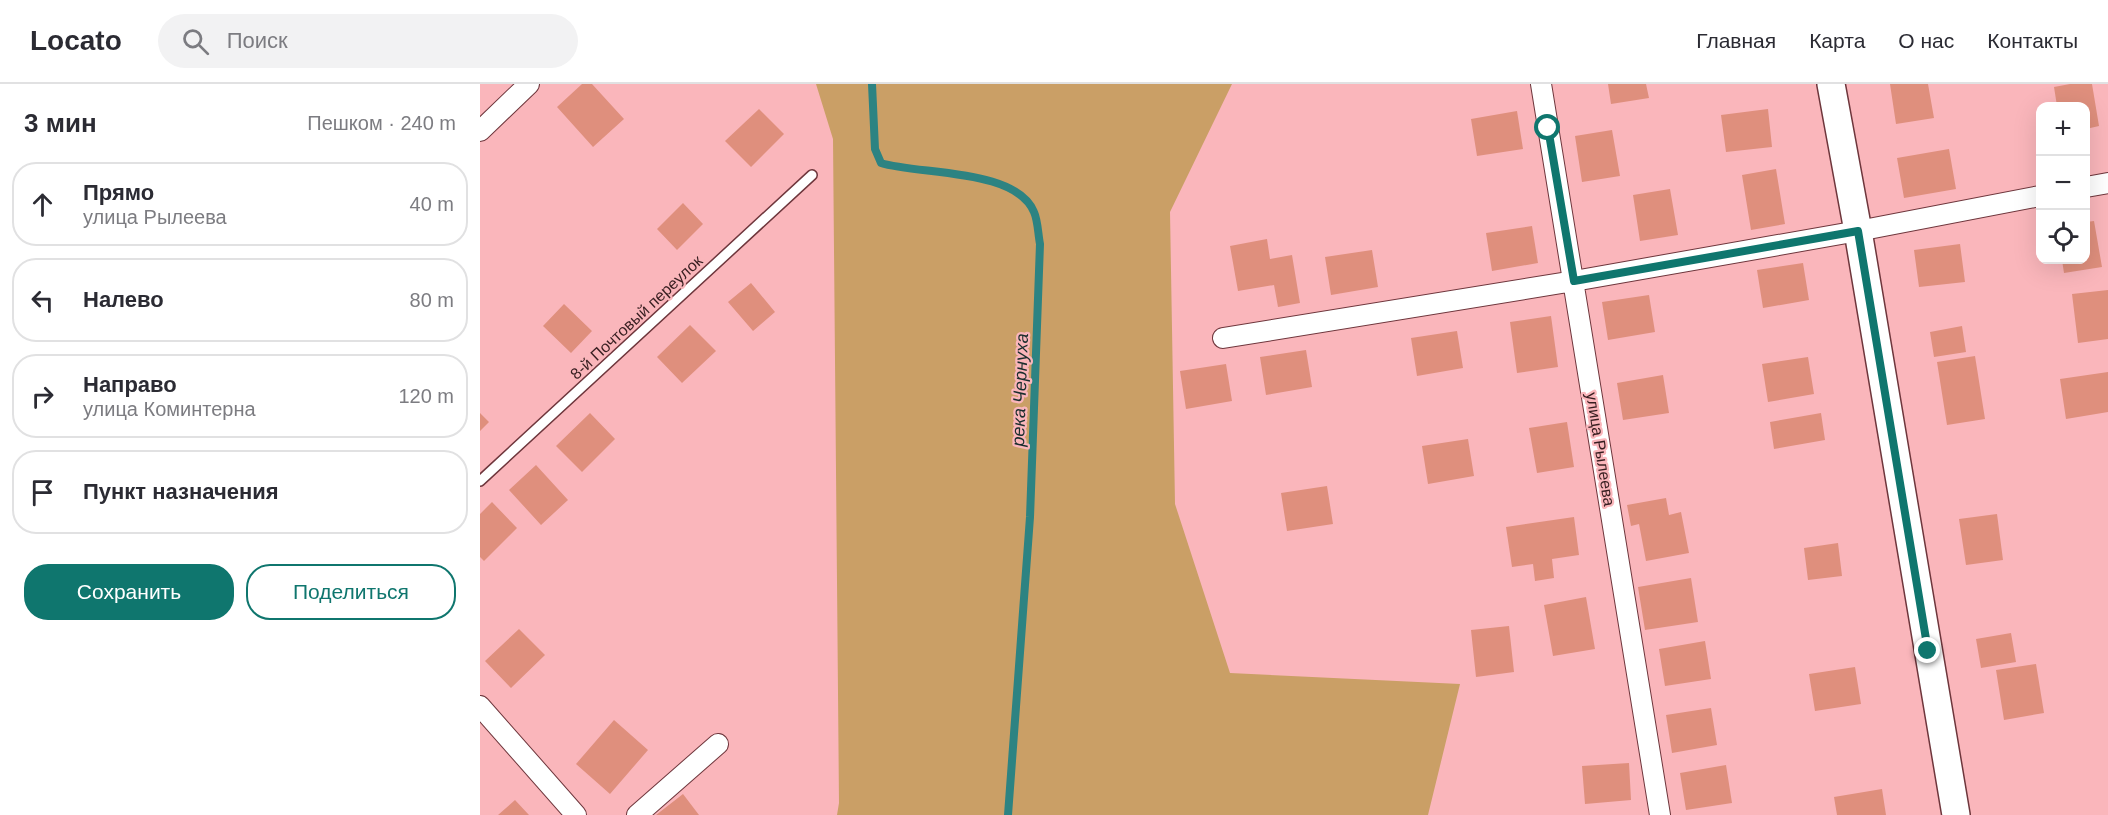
<!DOCTYPE html>
<html lang="ru">
<meta charset="utf-8">
<style>
body{margin:0;font-family:Arial,sans-serif;background:#f2f2f3;color:#2b2b33}
.controls{position:absolute;right:18px;top:18px;display:grid;overflow:hidden;border-radius:12px;box-shadow:0 6px 24px #0002}
.controls button{width:54px;height:54px;display:grid;place-items:center;padding:0;border:0;border-bottom:2px solid #e1e1e2;background:#fff;color:#2b2b33;font:30px sans-serif}
.stop{position:absolute;width:18px;height:18px;margin:-14px;border:4px solid #0f766e;border-radius:50%;background:#fff}
.stop.end{background:#0f766e;border-color:#fff;box-shadow:0 2px 6px #0008}
.list{margin:0;padding:0;list-style:none}
h2{display:flex;justify-content:space-between;align-items:center;height:78px;margin:0;padding:0 24px;font-size:26px}
h2 small{font-size:20px;font-weight:400;color:#7c7c81}
.list li{display:grid;grid-template-columns:39px 1fr auto;gap:18px;align-items:center;box-sizing:border-box;height:84px;margin:0 12px 12px;padding:0 12px;border:2px solid #e1e1e2;border-radius:24px}
.list b{display:block;font-size:22px;white-space:nowrap}
.list p{margin:0;font-size:20px;white-space:nowrap;color:#7c7c81}
.list em{font-size:20px;font-style:normal;color:#7c7c81}
.actions{display:flex;gap:12px;padding:18px 24px}
.actions a{flex:1;padding:14px 0;border:2px solid #0f766e;border-radius:24px;text-align:center;font-size:21px;color:#0f766e}
.actions .main{background:#0f766e;color:#fff}
.icon{flex:none;width:33px;height:33px;fill:none;stroke:currentColor;stroke-width:2;stroke-linecap:round;stroke-linejoin:round}
.map{position:relative;flex:none;width:1628px;height:731px;overflow:hidden}
header{display:flex;align-items:center;gap:36px;box-sizing:border-box;height:84px;padding:0 30px;background:#fff;border-bottom:2px solid #e1e1e2}
header strong{font-size:28px}
nav{display:flex;gap:33px;margin-inline-start:auto;font-size:21px}
.search{width:420px;height:54px;background:#f2f2f3;display:flex;align-items:center;gap:15px;box-sizing:border-box;padding:0 21px;border-radius:33px;color:#7c7c81;font-size:22px}
main{display:flex}
aside{flex:1;background:#fff}
.map>svg:first-child{display:block}
.green{fill:#ca9f66}
.lines{fill:none;stroke-linecap:round;stroke-linejoin:round}
.stream{stroke:#2d8382;stroke-width:8}
.building{fill:#df8f7d}
.lane-casing{stroke:#6e363c;stroke-width:12}
.street-casing{stroke:#6e363c;stroke-width:22}
.secondary-casing{stroke:#6e363c;stroke-width:30}
.lane{stroke:#fff;stroke-width:9}
.street{stroke:#fff;stroke-width:20}
.secondary{stroke:#fff;stroke-width:27}
.route{stroke:#0f766e;stroke-width:8}
.labels{text-anchor:middle;stroke-width:4.5;stroke-linejoin:round;paint-order:stroke}
.street-label{font-size:16px;fill:#371e20;stroke:#fab6bb}
.water-label{font-size:18px;font-style:italic;fill:#192d2d;stroke:#fab6bb}
</style>
<header>
<strong>Locato</strong>
<div class="search"><svg class="icon" aria-label="search" viewBox="0 0 24 24"><circle cx="10" cy="10" r="6"/><path d="M15 15l6 6"/></svg>Поиск</div>
<nav><a>Главная</a><a>Карта</a><a>О нас</a><a>Контакты</a></nav>
</header>
<main>
<aside>
<h2>3 мин<small>Пешком · 240 m</small></h2>
<ul class="list">
<li><svg class="icon" aria-label="ahead" viewBox="0 0 24 24"><path d="M12 20V5M6 11l6-6 6 6"/></svg><div><b>Прямо</b><p>улица Рылеева</p></div><em>40 m</em></li>
<li><svg class="icon" aria-label="left" viewBox="0 0 24 24"><path d="M17 20v-9H6M10 6l-5 5 5 5"/></svg><div><b>Налево</b></div><em>80 m</em></li>
<li><svg class="icon" aria-label="right" viewBox="0 0 24 24"><path d="M7 20v-9h11M14 6l5 5-5 5"/></svg><div><b>Направо</b><p>улица Коминтерна</p></div><em>120 m</em></li>
<li><svg class="icon" aria-label="arrive" viewBox="0 0 24 24"><path d="M6 21V4h12l-3 4 3 4H6"/></svg><div><b>Пункт назначения</b></div></li>
</ul>
<div class="actions"><a class="main">Сохранить</a><a>Поделиться</a></div>
</aside>
<div class="map">
<svg width="1628" height="731" viewBox="0 0 1628 731">
<rect width="100%" height="100%" fill="#fab6bb"/>
<path class="green" d="M 336,0 L 752,0 L 690,128 L 695,420 L 750,589 L 980,600 L 948,731 L 357,731 L 359,719 L 353,55 Z"/>
<g class="lines">
<path class="stream" d="M 392,0 L 395,65 L 401,79 C 439,91 536,84 554,128 C 558,137 558,150 560,160 L 550,433 L 528,731"/>
</g>
<path class="building" d="M 102,0 L 112,0 L 144,35 L 113,63 L 77,23 Z
M 1128,0 L 1166,0 L 1169,14 L 1131,20 Z
M 1410,0 L 1448,0 L 1454,34 L 1416,40 Z
M 1590,0 L 1612,0 L 1619,42 L 1606,45 L 1606,22 L 1577,22 L 1574,3 Z
M 279,25 L 304,50 L 271,83 L 245,57 Z
M 1288,25 L 1292,63 L 1246,68 L 1241,31 Z
M 1037,27 L 1043,65 L 997,72 L 991,35 Z
M 1132,46 L 1140,92 L 1102,98 L 1095,52 Z
M 1469,65 L 1476,105 L 1424,114 L 1417,74 Z
M 1296,85 L 1305,140 L 1271,146 L 1262,91 Z
M 1190,105 L 1198,151 L 1160,157 L 1153,111 Z
M 203,119 L 223,140 L 197,166 L 177,145 Z
M 1614,137 L 1622,183 L 1584,189 L 1582,176 L 1606,176 L 1606,138 Z
M 1052,142 L 1058,179 L 1012,187 L 1006,149 Z
M 787,155 L 790,175 L 812,171 L 820,219 L 798,223 L 794,201 L 758,207 L 750,162 Z
M 1480,160 L 1485,198 L 1439,203 L 1434,166 Z
M 892,166 L 898,203 L 851,211 L 845,173 Z
M 1323,179 L 1329,216 L 1283,224 L 1277,186 Z
M 271,199 L 295,228 L 273,247 L 248,218 Z
M 1628,206 L 1628,255 L 1598,259 L 1592,210 Z
M 1169,211 L 1175,248 L 1128,256 L 1122,218 Z
M 84,220 L 112,247 L 91,269 L 63,242 Z
M 1071,232 L 1078,283 L 1037,289 L 1030,238 Z
M 210,241 L 236,267 L 202,299 L 177,273 Z
M 1482,242 L 1486,268 L 1454,273 L 1450,248 Z
M 977,247 L 983,284 L 937,292 L 931,254 Z
M 826,266 L 832,303 L 786,311 L 780,273 Z
M 1495,272 L 1505,335 L 1467,341 L 1457,278 Z
M 1328,273 L 1334,310 L 1288,318 L 1282,280 Z
M 746,280 L 752,317 L 706,325 L 700,287 Z
M 1628,288 L 1628,328 L 1586,335 L 1580,295 Z
M 1183,291 L 1189,329 L 1143,336 L 1137,299 Z
M 0,329 L 9,338 L 0,347 Z
M 110,329 L 135,355 L 102,388 L 76,362 Z
M 1341,329 L 1345,356 L 1294,365 L 1290,338 Z
M 1087,338 L 1094,383 L 1057,389 L 1049,344 Z
M 988,355 L 994,392 L 948,400 L 942,362 Z
M 56,381 L 88,416 L 61,441 L 29,406 Z
M 847,402 L 853,440 L 807,447 L 801,409 Z
M 1186,414 L 1189,431 L 1201,428 L 1209,469 L 1166,477 L 1159,440 L 1151,442 L 1147,421 Z
M 12,418 L 37,444 L 4,477 L 0,473 L 0,430 Z
M 1517,430 L 1523,476 L 1486,481 L 1479,435 Z
M 1094,433 L 1099,471 L 1072,475 L 1074,494 L 1055,497 L 1053,480 L 1032,483 L 1026,443 Z
M 1358,459 L 1362,492 L 1328,496 L 1324,464 Z
M 1211,494 L 1218,538 L 1165,546 L 1158,503 Z
M 1106,513 L 1115,565 L 1073,572 L 1064,521 Z
M 1029,542 L 1034,588 L 996,593 L 991,546 Z
M 39,545 L 65,571 L 31,604 L 5,577 Z
M 1531,549 L 1536,578 L 1501,584 L 1496,555 Z
M 1225,557 L 1231,595 L 1185,602 L 1179,565 Z
M 1556,580 L 1564,629 L 1524,636 L 1516,586 Z
M 1375,583 L 1381,620 L 1335,627 L 1329,590 Z
M 1231,624 L 1237,661 L 1192,669 L 1186,631 Z
M 134,636 L 168,666 L 130,710 L 96,680 Z
M 1149,679 L 1151,716 L 1105,720 L 1102,682 Z
M 1246,681 L 1252,719 L 1206,726 L 1200,689 Z
M 1402,705 L 1406,731 L 1357,731 L 1354,713 Z
M 203,710 L 219,731 L 176,731 Z
M 35,716 L 49,731 L 18,731 Z"/>
<g class="lines">
<defs>
<path id="lane" d="M 0,397 L 332,91"/>
<path id="street" d="M 1061,0 L 1180,731
M 0,47 L 49,0
M 1606,103 L 1628,99
M 743,254 L 1094,197 L 1378,147 L 1560,112
M 0,622 L 96,731
M 157,731 L 238,660"/>
<path id="secondary" d="M 1351,0 L 1378,147 L 1476,731"/>
</defs>
<use href="#lane" class="lane-casing"/>
<use href="#street" class="street-casing"/>
<use href="#secondary" class="secondary-casing"/>
<use href="#lane" class="lane"/>
<use href="#street" class="street"/>
<use href="#secondary" class="secondary"/>
</g>
<g class="lines">
<path class="route" d="M 1068,44 L 1094,197 L 1378,147 L 1448,567"/>
</g>
<g class="labels">
<g class="street-label">
<text transform="translate(156 233) rotate(-43)" y="6">8-й Почтовый переулок</text>
<text transform="translate(1121 365) rotate(81)" y="6">улица Рылеева</text>
</g>
<g class="water-label">
<text transform="translate(540 306) rotate(-88)" y="6">река Чернуха</text>
</g>
</g>
</svg>
<div class="controls">
<button>+</button>
<button>−</button>
<button><svg class="icon" aria-label="locate" viewBox="0 0 24 24"><circle cx="12" cy="12" r="6"/><path d="M12 2v4M12 18v4M2 12h4M18 12h4"/></svg></button>
</div>
<div class="stop" style="left:1068px;top:44px"></div>
<div class="stop end" style="left:1448px;top:567px"></div>
</div>
</main>
